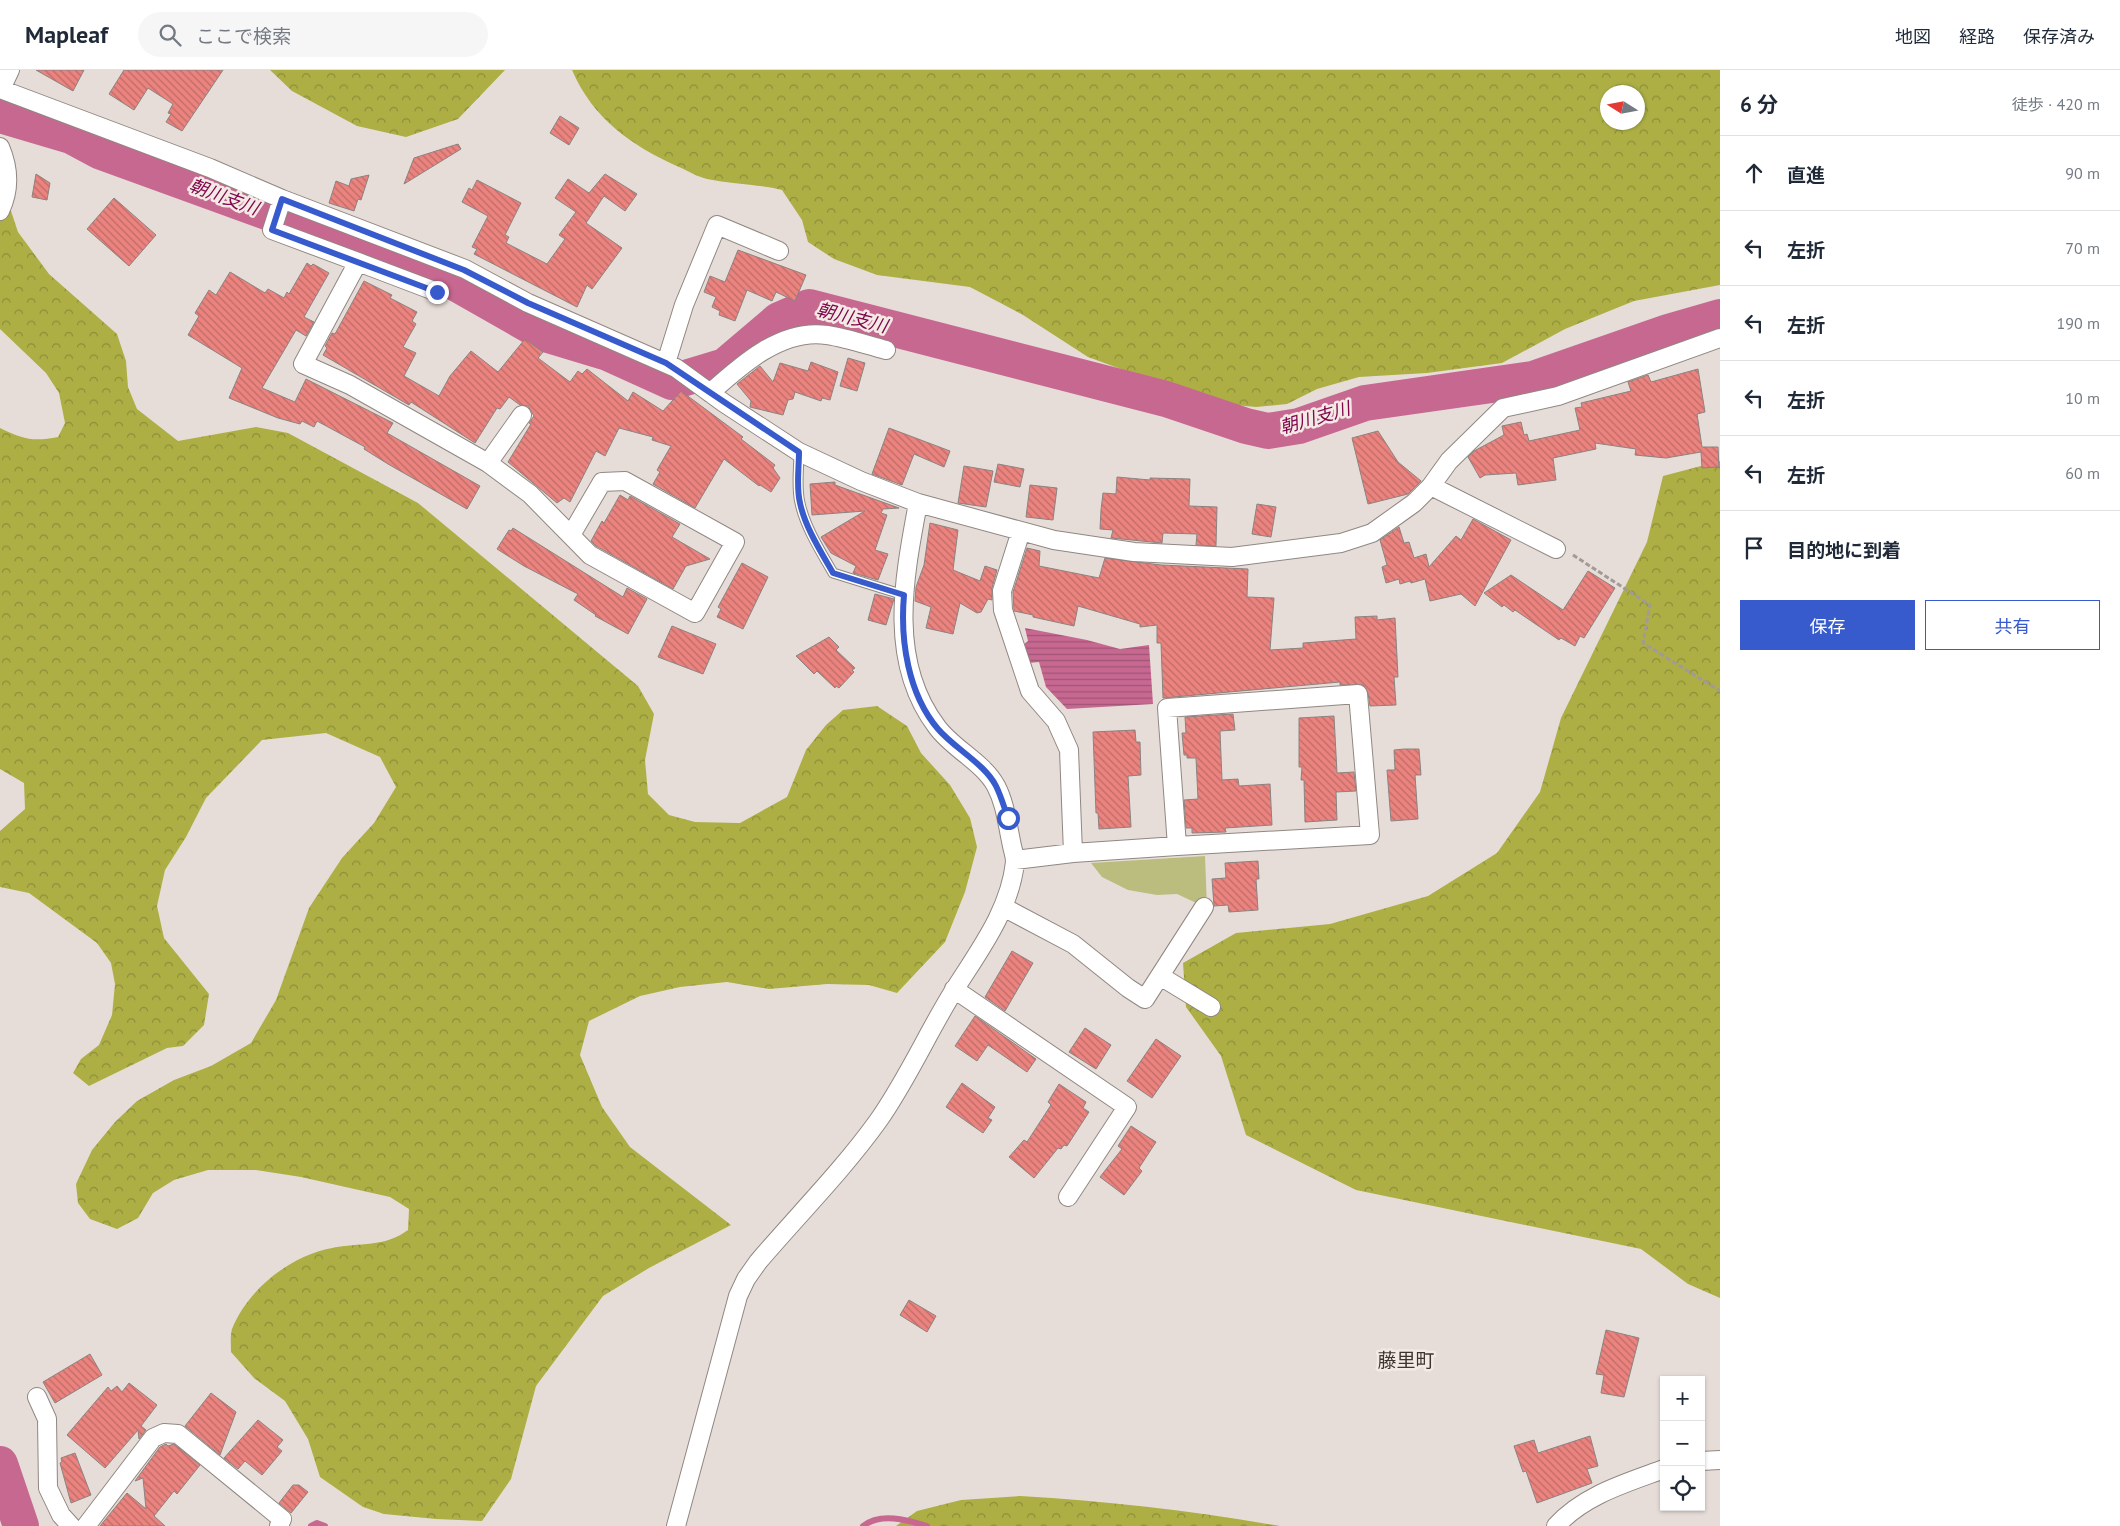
<!DOCTYPE html>
<html lang="ja">
<meta charset="utf-8">
<style>
body{margin:0;font-family:"PT Sans","Noto Sans JP",sans-serif;background:#f6f6f7;color:#1f2937}
.controls{position:absolute;right:15px;bottom:15px;display:grid;overflow:hidden;border-radius:0px;box-shadow:0 1px 4px #0004}
.controls button{width:45px;height:45px;display:grid;place-items:center;padding:0;border:0;border-bottom:1px solid #e0e1e3;background:#fff;color:#1f2937;font:25px sans-serif}
.compass{position:absolute;left:1600px;top:15px;width:45px;height:45px;border-radius:50%;background:#fff;box-shadow:0 1px 4px #0004;rotate:281deg}
.stop{position:absolute;width:15px;height:15px;margin:-11px;border:4px solid #375bcc;border-radius:50%;background:#fff}
.stop.end{background:#375bcc;border-color:#fff;box-shadow:0 1px 5px #0008}
.list{margin:0;padding:0;list-style:none}
h2{display:flex;justify-content:space-between;align-items:center;height:65px;margin:0;padding:0 20px;font-size:21px}
h2 small{font-size:16px;font-weight:400;color:#747a83}
.list li{display:grid;grid-template-columns:32px 1fr auto;gap:15px;align-items:center;box-sizing:border-box;height:75px;padding:0 20px;border-top:1px solid #e0e1e3}
.list b{display:block;font-size:19px;white-space:nowrap}
.list em{font-size:16px;font-style:normal;color:#747a83}
.actions{display:flex;gap:10px;padding:15px 20px}
.actions a{flex:1;padding:11px 0;border:1px solid #375bcc;border-radius:0px;text-align:center;font-size:18px;color:#375bcc}
.actions .main{background:#375bcc;color:#fff}
.icon{flex:none;width:28px;height:28px;fill:none;stroke:currentColor;stroke-width:2;stroke-linecap:round;stroke-linejoin:round}
.map{position:relative;flex:none;width:1720px;height:1456px;overflow:hidden}
header{display:flex;align-items:center;gap:30px;box-sizing:border-box;height:70px;padding:0 25px;background:#fff;border-bottom:1px solid #e0e1e3}
header strong{font-size:24px}
nav{display:flex;gap:28px;margin-inline-start:auto;font-size:18px}
.search{width:350px;height:45px;background:#f6f6f7;display:flex;align-items:center;gap:12px;box-sizing:border-box;padding:0 18px;border-radius:28px;color:#747a83;font-size:19px}
main{display:flex}
aside{flex:1;background:#fff}
.map>svg:first-child{display:block}
.forest{fill:url(#forest-crowns);fill-rule:evenodd}
.green{fill:#babd7e}
.water{fill:url(#water-rules)}
.lines{fill:none;stroke-linecap:round;stroke-linejoin:round}
.stream{stroke:#c76891;stroke-width:6}
.river{stroke:#c76891;stroke-width:36}
.building{fill:url(#building-back-hatch);stroke:#8c8281}
.service-casing{stroke:#908782;stroke-width:11}
.minor-casing{stroke:#908782;stroke-width:20}
.path{stroke:#a29a96;stroke-width:3;stroke-dasharray:5 2.5;stroke-linecap:butt}
.service{stroke:#fff;stroke-width:9}
.minor{stroke:#fff;stroke-width:18}
.route{stroke:#375bcc;stroke-width:6}
.labels{text-anchor:middle;stroke-width:5;stroke-linejoin:round;paint-order:stroke}
.water-label{font-size:18px;font-style:italic;fill:#80074d;stroke:#f4eae5}
.quarter-label{font-size:19px;fill:#3c3531;stroke:#f4eae5}
</style>
<header>
<strong>Mapleaf</strong>
<div class="search"><svg class="icon" aria-label="search" viewBox="0 0 24 24"><circle cx="10" cy="10" r="6"/><path d="M15 15l6 6"/></svg>ここで検索</div>
<nav><a>地図</a><a>経路</a><a>保存済み</a></nav>
</header>
<main>
<div class="map">
<svg width="1720" height="1456" viewBox="0 0 1720 1456">
<defs>
<pattern id="forest-crowns" width="20" height="18" patternUnits="userSpaceOnUse" patternTransform="scale(1.25)"><rect width="20" height="18" fill="#adaf45"/><path d="M2 6a3 3 0 1 1 6 0M12 15a3 3 0 1 1 6 0" fill="none" stroke="#8c8e39"/></pattern>
<pattern id="water-rules" width="6" height="5" patternUnits="userSpaceOnUse" patternTransform="scale(1.25)"><rect width="6" height="5" fill="#c76891"/><path d="M0 2.5h6" fill="none" stroke="#a15576"/></pattern>
<pattern id="building-back-hatch" width="6" height="6" patternUnits="userSpaceOnUse" patternTransform="scale(1.25)"><rect width="6" height="6" fill="#eb837f"/><path d="M-1 5l2 2M0 0l6 6M5-1l2 2" fill="none" stroke="#be6b67"/></pattern>
</defs>
<rect width="100%" height="100%" fill="#e7ddd8"/>
<path class="forest" d="M 270,0 L 505,0 L 458,49 L 406,67 L 357,56 L 292,21 Z
M 572,0 L 1720,0 L 1720,215 L 1634,231 L 1565,259 L 1502,293 L 1427,303 L 1359,307 L 1317,319 L 1287,334 L 1256,337 L 1214,333 L 1088,287 L 1023,245 L 970,217 L 877,205 L 834,189 L 808,172 L 802,150 L 782,120 C 757,114 732,114 707,109 C 698,107 688,101 679,97 C 632,76 593,49 572,0 ZM 1638,22 L 1638,52 L 1608,52 L 1608,22 Z
M 0,108 L 18,162 L 49,204 L 117,264 L 126,291 L 128,317 L 137,339 L 178,371 L 256,357 L 288,363 L 418,433 L 638,616 L 654,644 L 645,690 L 648,724 L 669,745 L 695,752 L 740,753 L 787,727 L 806,680 L 826,655 L 843,640 L 877,636 L 907,656 L 921,683 L 950,715 L 970,748 L 977,777 L 965,822 L 945,872 L 897,923 L 869,915 L 827,914 L 769,919 L 727,912 L 680,917 L 640,926 L 589,951 L 580,985 L 602,1037 L 630,1077 L 731,1155 L 649,1198 L 603,1226 L 536,1316 L 511,1409 L 482,1451 L 436,1449 L 384,1444 L 363,1437 L 320,1407 L 308,1369 L 285,1331 L 254,1308 L 231,1282 C 231,1275 230,1266 232,1259 C 248,1219 290,1186 332,1178 C 360,1172 384,1178 408,1160 L 409,1139 L 390,1127 L 301,1107 L 256,1100 L 208,1100 L 174,1110 L 153,1123 L 138,1148 L 117,1159 L 90,1149 L 78,1133 L 76,1114 L 92,1080 L 115,1052 L 137,1031 L 174,1010 L 211,996 L 251,973 L 276,930 L 309,838 L 342,788 L 374,753 L 396,717 L 380,687 L 326,663 L 262,670 L 206,728 L 186,767 L 165,800 L 157,836 L 164,868 L 209,924 L 204,955 L 183,976 L 167,978 L 89,1016 L 73,1003 L 81,989 L 99,975 L 112,945 L 115,914 L 111,893 L 97,873 L 29,823 L 0,817 L 0,761 L 25,739 L 24,713 L 0,699 L 0,358 C 23,369 33,372 58,367 L 65,353 L 59,323 L 46,303 L 0,259 Z
M 1720,391 L 1720,1228 L 1688,1214 L 1641,1179 L 1356,1120 L 1246,1065 L 1221,986 L 1186,937 L 1183,893 L 1236,863 L 1330,854 L 1428,826 L 1497,783 L 1540,722 L 1561,648 L 1647,472 L 1663,406 Z
M 1020,1426 C 1108,1431 1193,1441 1280,1456 L 896,1456 L 917,1441 L 961,1430 Z"/>
<path class="green" d="M 1205,786 L 1207,838 L 1177,824 L 1157,825 L 1128,820 L 1102,807 L 1091,793 Z"/>
<path class="water" d="M 1025,558 L 1087,570 L 1120,579 L 1149,575 L 1153,634 L 1067,639 L 1046,617 L 1039,592 L 1029,593 L 1024,574 L 1028,571 Z"/>
<g class="lines">
<path class="stream" d="M 311,1456 L 317,1453 L 325,1456
M 863,1456 C 881,1442 907,1450 927,1456"/>
<path class="river" d="M 0,45 L 71,66 L 99,81 L 445,207 L 545,264 L 608,283 L 672,312 L 725,296 L 779,250 L 809,237 L 1166,329 L 1246,356 L 1268,361 L 1299,356 L 1365,333 L 1533,309 L 1668,262 L 1720,247
M 0,1394 L 21,1456"/>
</g>
<path class="building" d="M 36,0 L 84,0 L 73,21 Z
M 124,0 L 223,0 L 182,61 L 166,52 L 171,44 L 168,43 L 173,34 L 148,18 L 134,40 L 109,24 Z
M 560,46 L 579,58 L 569,75 L 550,63 Z
M 458,74 L 461,79 L 404,114 L 414,88 Z
M 36,104 L 50,113 L 47,130 L 32,127 Z
M 605,104 L 637,124 L 625,141 L 604,126 L 586,153 L 622,178 L 592,219 L 587,215 L 577,237 L 474,184 L 477,179 L 472,177 L 488,146 L 462,132 L 469,118 L 472,120 L 477,110 L 521,133 L 505,165 L 509,167 L 506,173 L 547,194 L 565,169 L 559,165 L 576,142 L 555,128 L 568,109 L 589,123 Z
M 369,105 L 361,130 L 358,129 L 354,141 L 329,133 L 336,111 L 349,116 L 351,109 Z
M 114,128 L 156,165 L 129,196 L 87,159 Z
M 738,180 L 806,205 L 795,231 L 776,222 L 772,231 L 747,220 L 735,251 L 719,245 L 720,241 L 712,237 L 716,227 L 704,222 L 710,206 L 725,212 Z
M 307,193 L 311,196 L 313,194 L 329,203 L 304,247 L 314,252 L 306,266 L 296,260 L 262,318 L 295,332 L 306,309 L 393,353 L 387,363 L 480,416 L 467,439 L 388,394 L 364,379 L 365,377 L 317,351 L 314,357 L 302,351 L 300,354 L 278,348 L 229,328 L 242,298 L 188,265 L 199,246 L 195,243 L 209,220 L 216,225 L 230,202 L 265,223 L 268,219 L 284,228 L 287,222 L 289,224 Z
M 364,211 L 392,225 L 390,228 L 417,242 L 412,251 L 416,254 L 403,277 L 416,283 L 404,306 L 439,326 L 450,306 L 471,281 L 498,302 L 525,269 L 543,282 L 538,288 L 570,312 L 578,301 L 582,304 L 587,299 L 628,331 L 633,322 L 663,341 L 681,321 L 743,367 L 741,369 L 775,395 L 773,398 L 780,408 L 771,422 L 760,415 L 759,416 L 724,389 L 695,438 L 653,414 L 660,402 L 657,400 L 671,376 L 652,370 L 653,367 L 619,358 L 605,386 L 596,381 L 570,432 L 564,428 L 557,433 L 508,392 L 531,354 L 529,353 L 534,346 L 528,336 L 520,335 L 509,327 L 500,339 L 497,338 L 475,373 L 411,332 L 409,335 L 323,285 L 327,278 L 325,276 L 332,263 L 335,264 Z
M 848,288 L 865,293 L 857,321 L 840,316 Z
M 811,292 L 838,302 L 830,330 L 822,328 L 821,331 L 795,322 L 793,329 L 788,330 L 783,345 L 750,337 L 751,331 L 737,314 L 760,296 L 773,312 L 780,293 L 808,301 Z
M 1698,299 L 1705,342 L 1697,344 L 1702,377 L 1718,377 L 1719,397 L 1702,398 L 1701,382 L 1666,388 L 1635,385 L 1636,379 L 1595,373 L 1596,379 L 1553,388 L 1556,410 L 1518,415 L 1516,403 L 1485,405 L 1480,408 L 1468,387 L 1474,381 L 1504,365 L 1502,356 L 1521,352 L 1524,365 L 1527,364 L 1529,371 L 1580,360 L 1575,338 L 1582,337 L 1581,333 L 1631,321 L 1628,312 L 1648,305 L 1651,312 Z
M 889,358 L 950,381 L 944,397 L 914,384 L 902,415 L 872,404 Z
M 1378,361 L 1398,392 L 1421,411 L 1408,424 L 1368,434 L 1352,368 Z
M 998,394 L 1024,399 L 1020,417 L 994,412 Z
M 964,396 L 993,401 L 986,437 L 958,433 Z
M 1117,407 L 1150,410 L 1150,408 L 1190,409 L 1189,436 L 1217,437 L 1216,476 L 1196,475 L 1197,464 L 1163,463 L 1162,473 L 1111,468 L 1113,460 L 1100,459 L 1101,440 L 1103,423 L 1116,424 Z
M 835,412 L 835,415 L 899,438 L 883,439 L 881,443 L 887,445 L 875,480 L 888,484 L 878,510 L 853,503 L 856,496 L 831,483 L 821,467 L 865,441 L 812,445 L 810,414 Z
M 1030,415 L 1057,418 L 1053,450 L 1026,447 Z
M 620,425 L 628,430 L 630,426 L 680,454 L 672,467 L 710,489 L 686,496 L 673,519 L 596,476 L 591,471 L 602,451 L 604,453 Z
M 1257,434 L 1276,437 L 1271,467 L 1252,464 Z
M 1473,449 L 1511,470 L 1475,536 L 1461,524 L 1430,531 L 1425,509 L 1411,513 L 1410,511 L 1400,514 L 1399,509 L 1386,513 L 1382,497 L 1387,495 L 1380,470 L 1399,457 L 1404,473 L 1409,472 L 1414,488 L 1426,484 L 1429,497 L 1456,466 L 1461,470 Z
M 930,453 L 958,460 L 953,500 L 980,511 L 985,496 L 997,500 L 992,518 L 992,530 L 988,529 L 981,542 L 977,543 L 960,533 L 953,564 L 926,558 L 931,537 L 915,531 L 916,517 L 924,495 Z
M 513,458 L 623,527 L 627,518 L 647,529 L 628,564 L 595,546 L 596,545 L 574,530 L 578,524 L 524,496 L 497,479 L 509,460 L 511,461 Z
M 1027,478 L 1040,481 L 1039,496 L 1099,508 L 1105,488 L 1161,495 L 1248,499 L 1247,527 L 1274,528 L 1270,580 L 1303,578 L 1303,573 L 1356,569 L 1355,547 L 1377,546 L 1377,550 L 1395,548 L 1398,607 L 1394,607 L 1396,635 L 1370,636 L 1368,623 L 1363,615 L 1340,615 L 1340,612 L 1163,628 L 1161,573 L 1157,573 L 1157,555 L 1140,557 L 1140,554 L 1078,536 L 1074,556 L 1033,547 L 1033,545 L 1014,541 L 1013,522 Z
M 742,493 L 768,507 L 743,559 L 717,547 L 721,539 L 718,537 Z
M 1588,501 L 1615,518 L 1584,568 L 1580,566 L 1575,576 L 1561,568 L 1559,570 L 1515,540 L 1513,542 L 1504,535 L 1502,537 L 1484,523 L 1511,505 L 1563,540 Z
M 875,524 L 894,529 L 886,555 L 868,550 Z
M 672,556 L 716,574 L 703,604 L 658,587 Z
M 829,567 L 839,577 L 836,580 L 855,598 L 852,600 L 854,602 L 839,618 L 836,616 L 835,618 L 817,601 L 814,604 L 796,586 Z
M 1233,644 L 1235,660 L 1220,661 L 1222,710 L 1238,709 L 1239,716 L 1270,714 L 1272,755 L 1225,758 L 1226,762 L 1192,763 L 1192,758 L 1186,758 L 1184,730 L 1198,729 L 1196,688 L 1187,688 L 1187,685 L 1184,685 L 1182,663 L 1186,663 L 1185,647 Z
M 1334,646 L 1337,703 L 1354,702 L 1356,721 L 1336,722 L 1337,750 L 1305,752 L 1304,710 L 1301,710 L 1302,697 L 1299,697 L 1299,648 Z
M 1135,660 L 1136,672 L 1140,672 L 1141,705 L 1128,706 L 1131,757 L 1099,759 L 1098,743 L 1096,743 L 1093,662 Z
M 1404,679 L 1419,679 L 1421,705 L 1415,705 L 1418,749 L 1391,751 L 1387,700 L 1395,700 L 1394,680 Z
M 1258,791 L 1259,809 L 1256,809 L 1258,840 L 1229,842 L 1228,835 L 1214,836 L 1212,809 L 1226,808 L 1225,793 Z
M 1012,881 L 1033,893 L 1005,941 L 985,927 Z
M 975,946 L 1036,989 L 1027,1002 L 988,975 L 977,991 L 955,976 Z
M 1085,958 L 1111,975 L 1096,999 L 1069,982 Z
M 1156,969 L 1181,986 L 1152,1028 L 1127,1011 Z
M 962,1013 L 995,1037 L 988,1048 L 992,1050 L 983,1063 L 946,1037 Z
M 1059,1014 L 1086,1032 L 1083,1038 L 1089,1042 L 1067,1076 L 1064,1075 L 1061,1079 L 1058,1078 L 1034,1108 L 1009,1087 L 1024,1070 L 1027,1072 L 1051,1035 L 1048,1032 Z
M 1131,1056 L 1156,1072 L 1139,1098 L 1142,1101 L 1124,1125 L 1100,1107 L 1122,1079 L 1118,1076 Z
M 909,1230 L 936,1246 L 927,1262 L 900,1245 Z
M 1606,1260 L 1639,1268 L 1624,1327 L 1601,1323 L 1604,1305 L 1596,1304 Z
M 90,1284 L 102,1305 L 55,1333 L 43,1312 Z
M 129,1313 L 157,1335 L 141,1356 L 146,1360 L 139,1369 L 138,1360 L 105,1398 L 67,1365 L 108,1317 L 111,1321 L 117,1316 L 122,1322 Z
M 211,1323 L 236,1342 L 220,1385 L 185,1356 Z
M 258,1350 L 283,1370 L 277,1377 L 282,1381 L 262,1405 L 245,1391 L 238,1399 L 224,1388 Z
M 1590,1366 L 1598,1396 L 1587,1399 L 1592,1413 L 1537,1433 L 1526,1401 L 1523,1402 L 1514,1376 L 1534,1370 L 1538,1383 Z
M 166,1374 L 168,1376 L 174,1374 L 200,1395 L 177,1424 L 174,1421 L 154,1446 L 165,1456 L 100,1456 L 127,1423 L 146,1439 L 143,1408 L 135,1411 L 160,1377 Z
M 75,1383 L 91,1425 L 71,1433 L 60,1393 L 62,1392 L 61,1388 Z
M 293,1415 L 299,1415 L 308,1422 L 291,1443 L 279,1433 Z"/>
<g class="lines">
<defs>
<path id="service" d="M 799,382 C 799,399 796,417 800,433 C 805,457 821,482 833,503 L 904,525"/>
<path id="minor" d="M 0,19 L 210,98 L 282,129 L 465,199 L 528,233 L 676,298 L 724,333 L 799,382 L 861,411 L 918,433 L 1054,470 L 1134,482 L 1232,487 L 1341,473 L 1372,463 L 1414,433 L 1431,416 L 1449,391 L 1503,338 L 1558,326 L 1720,268
M 1,19 L 10,0
M 0,77 C 9,98 10,120 0,141
M 282,129 L 272,160 L 358,192 L 303,294 L 350,315 L 488,393 L 530,424 L 590,485 L 695,543 L 735,472 L 625,411 L 602,412 L 571,465
M 358,192 L 437,222
M 666,293 L 684,235 L 717,155 L 779,181
M 710,323 C 741,295 782,258 827,265 C 847,268 867,275 886,280
M 488,393 L 522,345
M 1431,416 L 1556,479
M 1021,461 L 1002,521 L 1003,540 L 1030,621 L 1056,651 L 1069,680 L 1073,783
M 1358,624 L 1370,765 L 1177,776 L 1167,638 Z
M 1015,790 L 1073,783 L 1177,776
M 1003,837 L 1073,874 L 1128,918 L 1145,929 L 1204,837
M 1160,906 L 1211,937
M 954,919 L 1127,1037 L 1068,1127
M 37,1327 L 47,1349 L 48,1418 L 61,1445 L 71,1456
M 1701,1391 L 1720,1390
M 86,1456 L 153,1368 L 164,1363 L 178,1364 L 282,1449 L 279,1456
M 676,1456 L 738,1226 L 746,1209 L 758,1192 C 798,1145 842,1101 878,1051 C 907,1010 927,964 953,922 C 978,882 1010,841 1015,792 C 1015,785 1012,778 1011,771 C 1007,752 1005,733 996,716 C 983,692 953,679 937,657 C 887,591 904,508 918,433
M 1556,1456 C 1584,1425 1626,1413 1664,1399"/>
</defs>
<use href="#service" class="service-casing"/>
<use href="#minor" class="minor-casing"/>
<path class="path" d="M 1573,485 L 1650,535 L 1643,573 L 1720,621"/>
<use href="#service" class="service"/>
<use href="#minor" class="minor"/>
</g>
<g class="lines">
<path class="route" d="M 437,222 L 272,160 L 282,129 L 464,200 L 528,233 L 666,293 L 799,382 C 799,399 796,417 800,433 C 805,457 821,482 833,503 L 904,525 C 900,570 908,624 938,659 C 954,678 985,694 996,716 C 1001,726 1004,737 1008,748"/>
</g>
<g class="labels">
<g class="water-label">
<text transform="translate(224 127) rotate(20)" y="6">朝川支川</text>
<text transform="translate(852 248) rotate(14)" y="6">朝川支川</text>
<text transform="translate(1315 348) rotate(-16)" y="6">朝川支川</text>
</g>
<g class="quarter-label">
<text x="1406" y="1297">藤里町</text>
</g>
</g>
</svg>
<div class="controls">
<button>+</button>
<button>−</button>
<button><svg class="icon" aria-label="locate" viewBox="0 0 24 24"><circle cx="12" cy="12" r="6"/><path d="M12 2v4M12 18v4M2 12h4M18 12h4"/></svg></button>
</div>
<svg class="compass" viewBox="-18 -18 36 36"><path d="M0-13l5 13h-10z" fill="#e53935"/><path d="M0 13l5-13h-10z" fill="#747a83"/></svg>
<div class="stop" style="left:1008px;top:748px"></div>
<div class="stop end" style="left:437px;top:222px"></div>
</div>
<aside>
<h2>6 分<small>徒歩 · 420 m</small></h2>
<ul class="list">
<li><svg class="icon" aria-label="ahead" viewBox="0 0 24 24"><path d="M12 20V5M6 11l6-6 6 6"/></svg><div><b>直進</b></div><em>90 m</em></li>
<li><svg class="icon" aria-label="left" viewBox="0 0 24 24"><path d="M17 20v-9H6M10 6l-5 5 5 5"/></svg><div><b>左折</b></div><em>70 m</em></li>
<li><svg class="icon" aria-label="left" viewBox="0 0 24 24"><path d="M17 20v-9H6M10 6l-5 5 5 5"/></svg><div><b>左折</b></div><em>190 m</em></li>
<li><svg class="icon" aria-label="left" viewBox="0 0 24 24"><path d="M17 20v-9H6M10 6l-5 5 5 5"/></svg><div><b>左折</b></div><em>10 m</em></li>
<li><svg class="icon" aria-label="left" viewBox="0 0 24 24"><path d="M17 20v-9H6M10 6l-5 5 5 5"/></svg><div><b>左折</b></div><em>60 m</em></li>
<li><svg class="icon" aria-label="arrive" viewBox="0 0 24 24"><path d="M6 21V4h12l-3 4 3 4H6"/></svg><div><b>目的地に到着</b></div></li>
</ul>
<div class="actions"><a class="main">保存</a><a>共有</a></div>
</aside>
</main>
